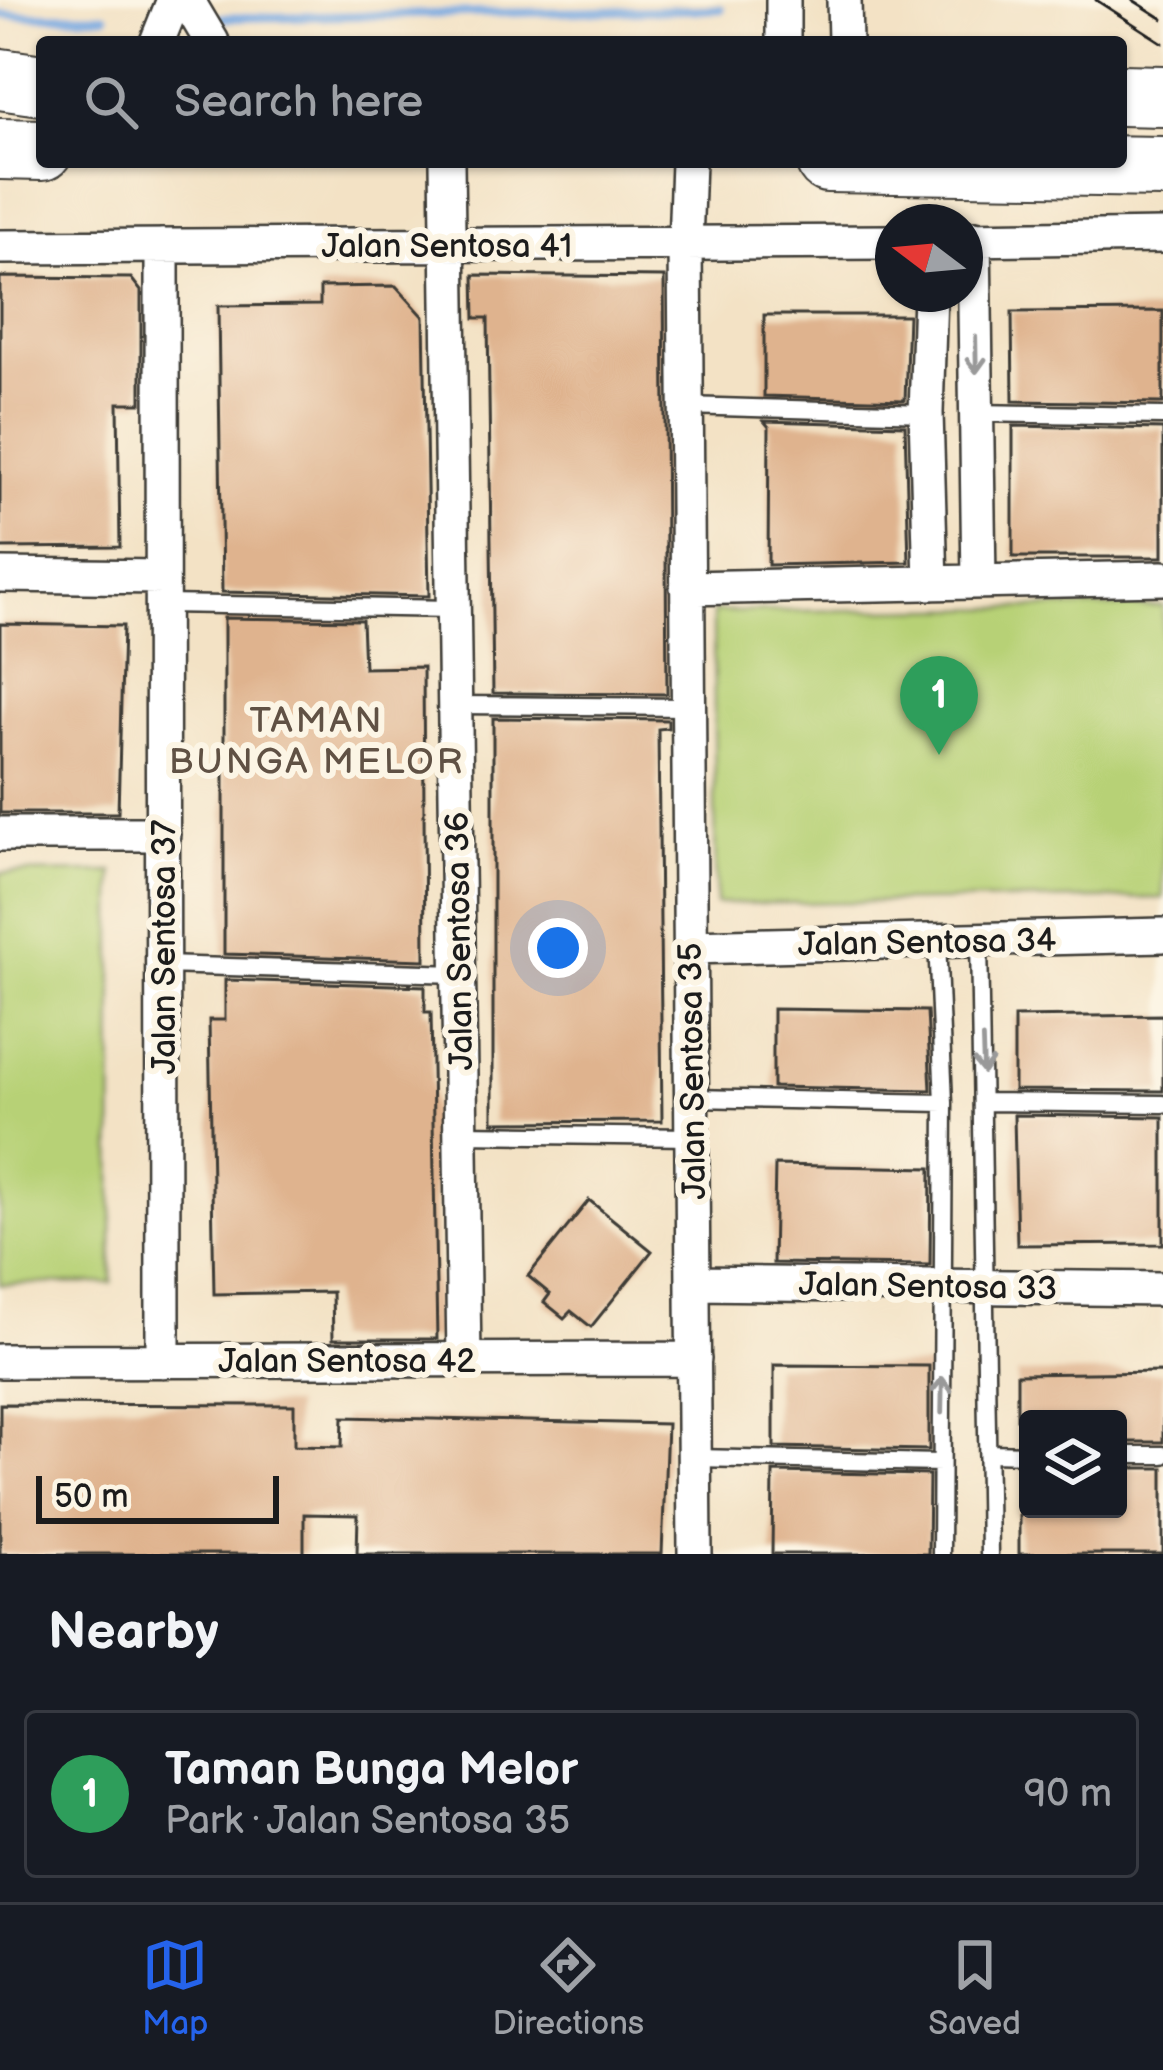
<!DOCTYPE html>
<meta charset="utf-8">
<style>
body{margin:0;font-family:"Balsamiq Sans",sans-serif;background:#242831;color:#f1f3f6}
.controls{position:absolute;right:36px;bottom:36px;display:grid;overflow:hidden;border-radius:12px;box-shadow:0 3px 9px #0004}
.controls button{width:108px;height:108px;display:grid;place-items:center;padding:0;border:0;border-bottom:3px solid #363941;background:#171b24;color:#f1f3f6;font:60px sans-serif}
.compass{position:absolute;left:875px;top:204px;width:108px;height:108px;border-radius:50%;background:#171b24;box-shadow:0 3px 9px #0004;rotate:286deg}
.scale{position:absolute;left:36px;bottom:30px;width:243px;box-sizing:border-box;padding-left:12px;border:6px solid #1c1c1c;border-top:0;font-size:33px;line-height:42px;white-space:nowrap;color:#1c1c1c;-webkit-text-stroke:9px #fcf5e5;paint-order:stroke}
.you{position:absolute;left:558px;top:948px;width:42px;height:42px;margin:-30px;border:9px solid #fff;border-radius:50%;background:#1a73e8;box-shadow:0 0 0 18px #1a73e833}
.badge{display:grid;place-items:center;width:78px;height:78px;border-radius:50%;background:#2563eb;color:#fff;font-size:39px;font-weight:700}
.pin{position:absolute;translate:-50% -99px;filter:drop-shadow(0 3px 6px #0008)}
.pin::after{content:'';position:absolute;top:63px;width:42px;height:36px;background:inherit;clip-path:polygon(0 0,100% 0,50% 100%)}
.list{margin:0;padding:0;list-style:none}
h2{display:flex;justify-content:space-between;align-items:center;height:156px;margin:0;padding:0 48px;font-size:51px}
h2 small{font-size:39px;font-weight:400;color:#9ea1a6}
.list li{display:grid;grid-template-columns:78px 1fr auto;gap:36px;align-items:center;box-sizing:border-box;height:168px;margin:0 24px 24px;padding:0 24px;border:3px solid #363941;border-radius:12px}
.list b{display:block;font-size:45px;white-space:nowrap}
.list p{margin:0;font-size:39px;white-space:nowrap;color:#9ea1a6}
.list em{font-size:39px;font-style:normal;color:#9ea1a6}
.icon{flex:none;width:66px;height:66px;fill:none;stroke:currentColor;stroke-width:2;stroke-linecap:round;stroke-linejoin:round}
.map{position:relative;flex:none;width:1163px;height:1554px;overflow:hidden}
.search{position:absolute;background:#171b24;box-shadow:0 3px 9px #0004;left:36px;right:36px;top:36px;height:132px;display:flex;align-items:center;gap:30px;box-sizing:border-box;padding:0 42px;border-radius:12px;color:#9ea1a6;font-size:45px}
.sheet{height:348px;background:#171b24}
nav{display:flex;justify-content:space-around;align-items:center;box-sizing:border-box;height:168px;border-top:3px solid #363941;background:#171b24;font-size:33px;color:#9ea1a6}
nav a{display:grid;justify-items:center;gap:6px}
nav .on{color:#2563eb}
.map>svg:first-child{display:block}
.green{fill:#b7d176;stroke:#6a7649;stroke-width:3}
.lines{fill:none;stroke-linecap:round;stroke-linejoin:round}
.stream{stroke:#74a6df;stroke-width:9}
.building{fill:#dfb38e}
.lane-casing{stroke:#3c3a35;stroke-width:21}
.street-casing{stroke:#3c3a35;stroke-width:38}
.highway-casing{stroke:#3c3a35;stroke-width:64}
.lane{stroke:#fff;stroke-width:16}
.street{stroke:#fff;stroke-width:33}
.highway{stroke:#fff;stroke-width:60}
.tram{stroke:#1c1c1c;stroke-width:3}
.oneway{stroke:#999}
.labels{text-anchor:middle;stroke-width:12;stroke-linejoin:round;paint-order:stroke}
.street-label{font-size:33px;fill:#1c1c1c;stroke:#fcf5e5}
.neighbourhood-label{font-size:36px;letter-spacing:3px;fill:#605144;stroke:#fcf5e5}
</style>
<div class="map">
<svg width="1163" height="1554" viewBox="0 0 1163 1554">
<rect width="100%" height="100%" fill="#fcf5e5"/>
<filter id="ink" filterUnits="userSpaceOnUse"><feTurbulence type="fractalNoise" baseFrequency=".00833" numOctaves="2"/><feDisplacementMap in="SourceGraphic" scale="24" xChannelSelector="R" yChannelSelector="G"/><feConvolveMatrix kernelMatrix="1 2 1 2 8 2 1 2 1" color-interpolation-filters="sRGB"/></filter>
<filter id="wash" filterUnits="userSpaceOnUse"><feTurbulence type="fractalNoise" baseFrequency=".004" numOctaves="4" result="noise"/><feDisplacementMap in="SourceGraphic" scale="48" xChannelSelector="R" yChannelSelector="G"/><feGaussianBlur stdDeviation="2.7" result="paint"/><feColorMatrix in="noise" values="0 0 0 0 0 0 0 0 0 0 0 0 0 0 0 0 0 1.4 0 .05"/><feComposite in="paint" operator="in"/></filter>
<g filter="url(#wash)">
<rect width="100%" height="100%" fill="#f3e2c5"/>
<path class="green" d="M 1163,606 L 1163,898 L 716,904 L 713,612 Z
M 113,872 L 112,1283 L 0,1284 L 0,873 Z"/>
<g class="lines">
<path class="stream" d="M 0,15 L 105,16
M 220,18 L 721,9"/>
</g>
<g id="blocks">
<path class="building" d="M 474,275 L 664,277 L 667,694 L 493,693 L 488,318 L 475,318 Z
M 0,277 L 131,278 L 141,291 L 141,403 L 118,403 L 120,547 L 0,548 Z
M 396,286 L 424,317 L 429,596 L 222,592 L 218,306 L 320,305 L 320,287 Z
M 1163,311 L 1163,403 L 1013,401 L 1012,312 Z
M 764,315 L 908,315 L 905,400 L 764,396 Z
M 764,421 L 905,425 L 909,562 L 768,565 L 769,427 Z
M 1013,426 L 1163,429 L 1163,557 L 1013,557 Z
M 224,618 L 362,620 L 364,668 L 423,667 L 425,960 L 224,954 Z
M 0,624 L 123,626 L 118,813 L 0,813 Z
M 493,718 L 668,720 L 668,728 L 658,729 L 662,1121 L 493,1122 Z
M 225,980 L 425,986 L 425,1012 L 431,1012 L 437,1339 L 333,1339 L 332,1292 L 214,1294 L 209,1020 L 225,1020 Z
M 773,1009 L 927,1011 L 931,1090 L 773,1087 Z
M 1163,1015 L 1163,1091 L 1014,1090 L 1014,1017 Z
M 1014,1115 L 1163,1117 L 1163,1244 L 1017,1245 Z
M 775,1165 L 931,1168 L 930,1265 L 773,1263 Z
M 589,1200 L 652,1251 L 591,1327 L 571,1311 L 564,1318 L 544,1302 L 550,1294 L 528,1276 Z
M 774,1365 L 929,1366 L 929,1450 L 774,1447 Z
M 1163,1372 L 1163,1442 L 1118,1442 L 1118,1419 L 1017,1419 L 1017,1374 Z
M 0,1404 L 294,1405 L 294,1446 L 342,1447 L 343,1417 L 667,1424 L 662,1554 L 357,1554 L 358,1515 L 304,1514 L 304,1554 L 0,1554 Z
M 1118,1468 L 1163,1468 L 1163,1554 L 1019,1554 L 1019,1509 L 1118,1509 Z
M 773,1472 L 929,1475 L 928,1554 L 772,1554 Z"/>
</g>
</g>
<g filter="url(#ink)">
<use href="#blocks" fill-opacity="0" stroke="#3c3a35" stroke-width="3"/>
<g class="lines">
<defs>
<path id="lane" d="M 686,406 L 926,413
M 976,413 L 1163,416
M 163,604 L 453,609
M 454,705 L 688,707
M 979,939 L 989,1554
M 937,940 L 944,1103 L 941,1554
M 163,965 L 458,974
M 692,1098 L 944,1103
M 984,1102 L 1163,1104
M 460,1134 L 692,1137
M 989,1453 L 1028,1454
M 1118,1455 L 1163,1455
M 695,1458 L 941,1463"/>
<path id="street" d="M 187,0 L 212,42
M 844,0 L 845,42
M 157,42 L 174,0
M 783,42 L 783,0
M 447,162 L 464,1360
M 688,162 L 685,244 L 695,1554
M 974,238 L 979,582
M 965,239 L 1163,236
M 162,246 L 163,1361
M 0,247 L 893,242
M 930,294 L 926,413 L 931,583
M 0,575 L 162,577
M 687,588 L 1163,578
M 0,834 L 163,834
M 690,947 L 1163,935
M 693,1283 L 1163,1289
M 0,1361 L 694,1359"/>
<path id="highway" d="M 0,79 L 42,85
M 1121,95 L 1163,96
M 0,149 L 42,150
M 827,162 L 1163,167"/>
</defs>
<use href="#lane" class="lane-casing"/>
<use href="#street" class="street-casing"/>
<use href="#highway" class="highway-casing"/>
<use href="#lane" class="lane"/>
<use href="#street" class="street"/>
<use href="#highway" class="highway"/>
<path class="tram" d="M 1096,0 L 1163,43
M 1133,0 L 1163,19"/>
</g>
<defs><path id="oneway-shaft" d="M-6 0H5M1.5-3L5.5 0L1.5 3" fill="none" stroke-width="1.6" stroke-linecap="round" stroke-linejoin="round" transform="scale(3)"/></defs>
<g class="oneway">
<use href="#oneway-shaft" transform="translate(976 355) rotate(89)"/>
<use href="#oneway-shaft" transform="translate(983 1056) rotate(88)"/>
<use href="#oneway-shaft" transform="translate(942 1395) rotate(-89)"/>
</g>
</g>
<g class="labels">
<g class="street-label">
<text x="447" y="257">Jalan Sentosa 41</text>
<text transform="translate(458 941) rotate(-91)" y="12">Jalan Sentosa 36</text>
<text transform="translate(927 941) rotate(-1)" y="12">Jalan Sentosa 34</text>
<text transform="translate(163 947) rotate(-90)" y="12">Jalan Sentosa 37</text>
<text transform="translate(691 1071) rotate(-91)" y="12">Jalan Sentosa 35</text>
<text transform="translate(928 1285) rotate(1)" y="12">Jalan Sentosa 33</text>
<text x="347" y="1372">Jalan Sentosa 42</text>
</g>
<g class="neighbourhood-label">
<text x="317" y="732">TAMAN<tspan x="317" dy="41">BUNGA MELOR</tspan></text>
</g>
</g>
</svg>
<div class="controls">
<button><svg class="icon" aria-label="layers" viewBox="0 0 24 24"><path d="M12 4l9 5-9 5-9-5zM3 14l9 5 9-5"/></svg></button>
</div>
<svg class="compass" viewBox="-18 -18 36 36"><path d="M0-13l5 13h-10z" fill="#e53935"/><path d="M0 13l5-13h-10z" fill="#9ea1a6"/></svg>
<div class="scale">50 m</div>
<div class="you"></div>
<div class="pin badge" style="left:939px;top:755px;background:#2e9e5b">1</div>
<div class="search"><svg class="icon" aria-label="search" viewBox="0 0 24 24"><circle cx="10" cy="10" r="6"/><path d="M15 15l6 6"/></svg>Search here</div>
</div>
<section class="sheet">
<h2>Nearby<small></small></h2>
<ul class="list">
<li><span class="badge" style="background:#2e9e5b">1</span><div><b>Taman Bunga Melor</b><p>Park · Jalan Sentosa 35</p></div><em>90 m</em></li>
</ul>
</section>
<nav>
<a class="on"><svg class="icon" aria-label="map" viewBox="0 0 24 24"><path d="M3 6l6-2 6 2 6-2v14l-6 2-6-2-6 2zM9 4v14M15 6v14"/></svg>Map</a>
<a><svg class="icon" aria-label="directions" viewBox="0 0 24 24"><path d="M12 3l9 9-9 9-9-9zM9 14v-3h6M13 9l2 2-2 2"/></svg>Directions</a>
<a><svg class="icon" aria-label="saved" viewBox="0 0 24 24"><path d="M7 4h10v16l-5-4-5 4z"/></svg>Saved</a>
</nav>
